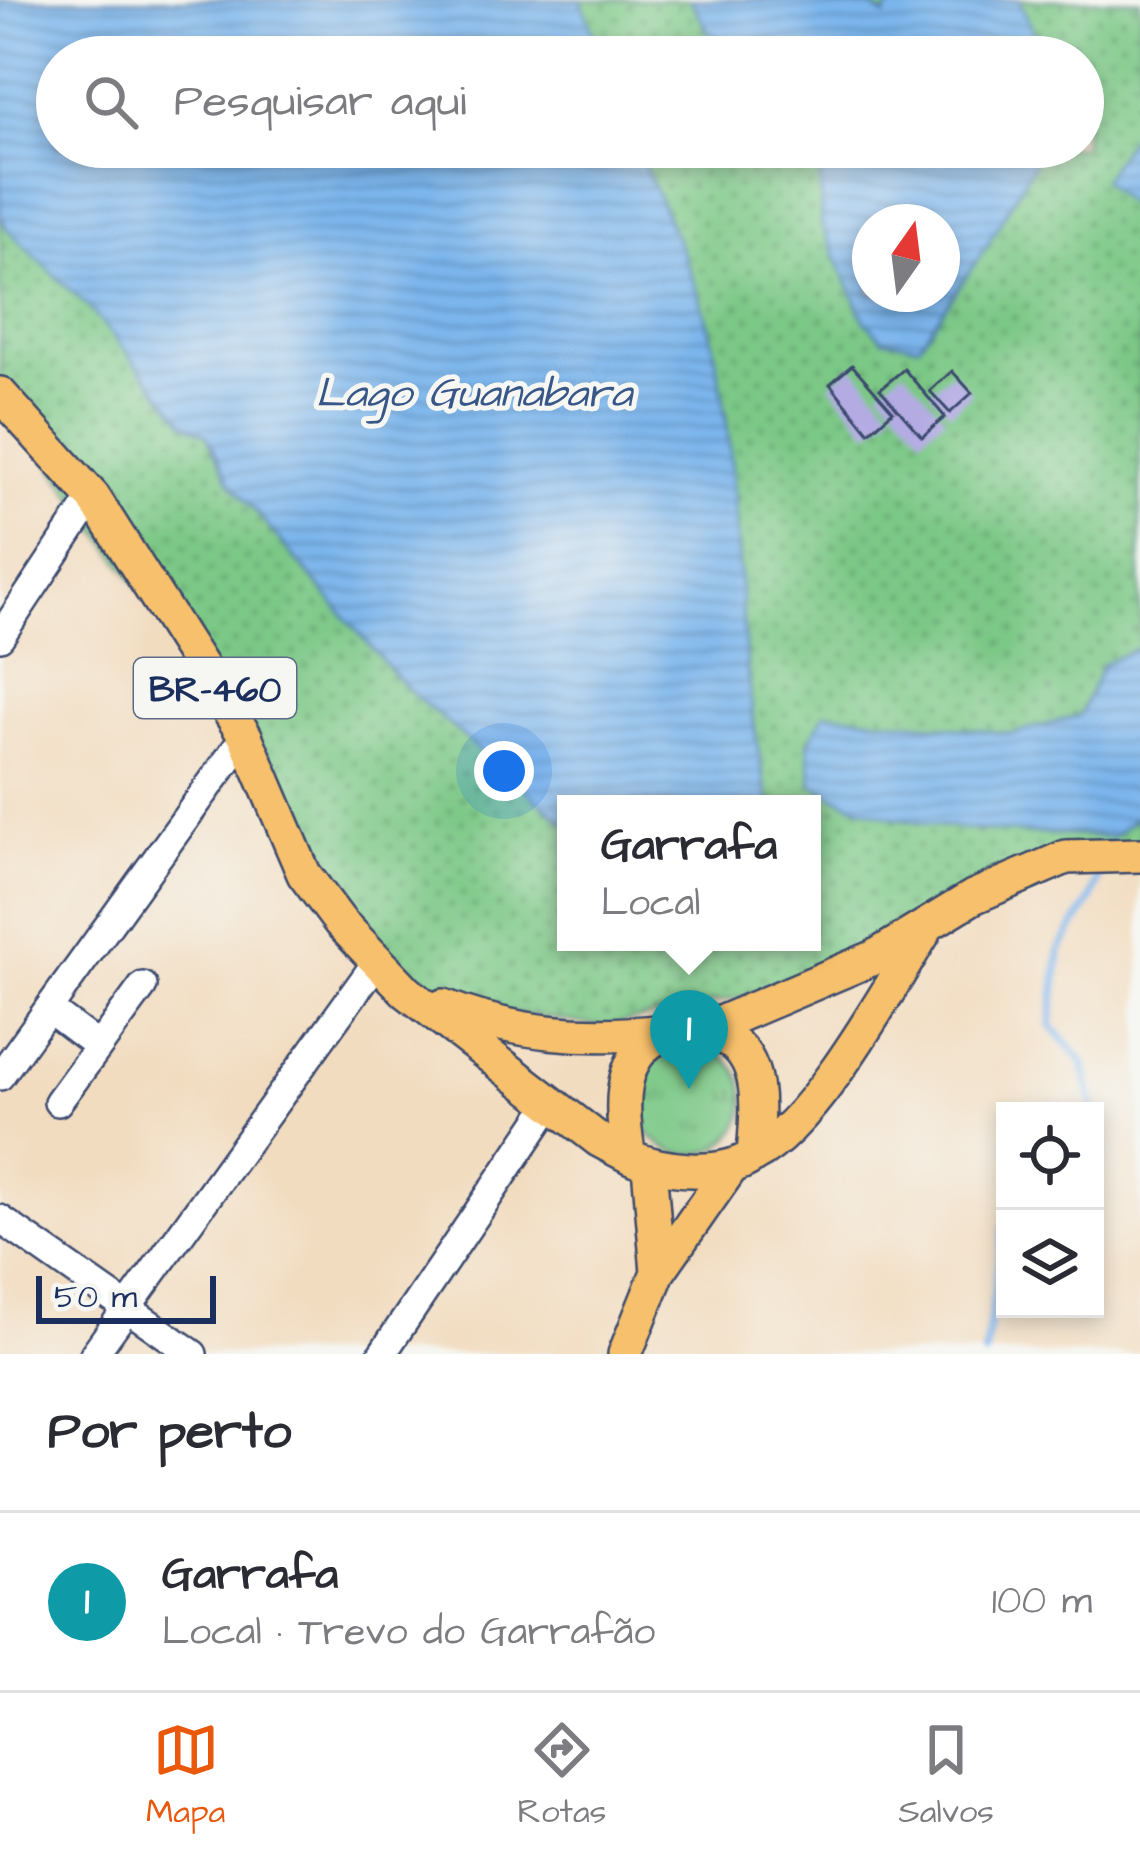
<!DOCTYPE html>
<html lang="pt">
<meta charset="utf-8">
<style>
body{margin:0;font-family:"Architects Daughter",sans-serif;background:#f2f2f3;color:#2b2b33}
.controls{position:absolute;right:36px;bottom:36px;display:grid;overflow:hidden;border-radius:0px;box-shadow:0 6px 18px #0003}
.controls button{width:108px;height:108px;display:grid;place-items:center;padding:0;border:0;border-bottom:3px solid #e1e1e2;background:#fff;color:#2b2b33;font:60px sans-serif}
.compass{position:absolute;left:852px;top:204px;width:108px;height:108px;border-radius:50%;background:#fff;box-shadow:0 6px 18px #0003;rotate:14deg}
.scale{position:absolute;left:36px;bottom:30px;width:180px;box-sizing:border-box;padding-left:12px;border:6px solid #1b2f5e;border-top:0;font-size:33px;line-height:42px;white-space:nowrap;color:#1b2f5e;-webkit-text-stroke:9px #f6f6f2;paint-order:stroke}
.you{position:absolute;left:504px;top:771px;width:42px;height:42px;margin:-30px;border:9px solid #fff;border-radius:50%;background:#1a73e8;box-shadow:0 0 0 18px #1a73e833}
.badge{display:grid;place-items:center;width:78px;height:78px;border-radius:50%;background:#ea580c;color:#fff;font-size:39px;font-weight:700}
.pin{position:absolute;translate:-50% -99px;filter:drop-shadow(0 3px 6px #0008)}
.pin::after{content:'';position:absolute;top:63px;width:42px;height:36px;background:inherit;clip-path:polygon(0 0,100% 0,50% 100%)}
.popup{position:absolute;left:557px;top:795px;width:264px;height:156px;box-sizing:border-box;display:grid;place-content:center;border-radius:0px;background:#fff;filter:drop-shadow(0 3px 9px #0005);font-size:39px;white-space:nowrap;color:#7c7c81}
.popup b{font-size:45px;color:#2b2b33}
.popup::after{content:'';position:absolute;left:50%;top:100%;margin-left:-24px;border:24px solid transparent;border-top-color:#fff}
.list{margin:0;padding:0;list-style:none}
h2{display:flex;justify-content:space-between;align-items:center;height:156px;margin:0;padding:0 48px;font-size:51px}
h2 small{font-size:39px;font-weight:400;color:#7c7c81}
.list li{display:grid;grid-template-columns:78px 1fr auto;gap:36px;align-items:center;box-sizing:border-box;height:180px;padding:0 48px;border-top:3px solid #e1e1e2}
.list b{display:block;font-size:45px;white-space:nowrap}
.list p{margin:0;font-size:39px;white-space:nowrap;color:#7c7c81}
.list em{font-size:39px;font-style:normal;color:#7c7c81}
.icon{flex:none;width:66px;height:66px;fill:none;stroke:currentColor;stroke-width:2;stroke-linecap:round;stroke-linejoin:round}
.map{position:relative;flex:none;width:1140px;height:1354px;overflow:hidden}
.search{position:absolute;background:#fff;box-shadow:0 6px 18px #0003;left:36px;right:36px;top:36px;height:132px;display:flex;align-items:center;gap:30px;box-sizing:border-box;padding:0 42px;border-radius:66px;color:#7c7c81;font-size:45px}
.sheet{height:336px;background:#fff}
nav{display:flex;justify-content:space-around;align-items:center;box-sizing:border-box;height:168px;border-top:3px solid #e1e1e2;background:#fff;font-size:33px;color:#7c7c81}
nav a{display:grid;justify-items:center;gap:6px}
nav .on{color:#ea580c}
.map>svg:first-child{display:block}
.grass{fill:url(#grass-tufts);stroke:#4c7c72;stroke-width:3}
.park{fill:url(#park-dots);stroke:#4c7c72;stroke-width:3;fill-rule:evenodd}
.water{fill:url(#water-rules);stroke:#4b72a5;stroke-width:3;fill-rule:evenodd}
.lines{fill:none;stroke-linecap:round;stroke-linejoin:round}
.stream{stroke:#7bb5ec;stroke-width:8}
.building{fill:#b4abe3}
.minor-casing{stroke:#3b496d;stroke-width:32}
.major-casing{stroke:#3b496d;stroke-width:38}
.minor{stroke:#fff;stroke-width:27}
.major{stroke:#f7c06c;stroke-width:33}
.labels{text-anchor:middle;stroke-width:10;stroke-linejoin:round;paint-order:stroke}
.shield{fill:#f6f6f2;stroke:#5d6b8a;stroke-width:3}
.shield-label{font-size:36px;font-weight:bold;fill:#1b2f5e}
.water-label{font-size:42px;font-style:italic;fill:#385789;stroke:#f6f6f2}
</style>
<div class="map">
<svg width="1140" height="1354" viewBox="0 0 1140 1354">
<defs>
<pattern id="grass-tufts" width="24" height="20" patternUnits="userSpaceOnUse" patternTransform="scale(3)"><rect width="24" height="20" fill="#7cc886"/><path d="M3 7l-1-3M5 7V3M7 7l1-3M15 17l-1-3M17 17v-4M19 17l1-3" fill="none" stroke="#65a371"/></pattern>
<pattern id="park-dots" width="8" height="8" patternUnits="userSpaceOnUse" patternTransform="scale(3)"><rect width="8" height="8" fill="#7cc886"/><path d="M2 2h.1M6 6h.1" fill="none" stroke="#65a371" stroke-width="1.8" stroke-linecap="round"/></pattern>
<pattern id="water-rules" width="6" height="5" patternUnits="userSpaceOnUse" patternTransform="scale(3)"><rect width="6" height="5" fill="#7bb5ec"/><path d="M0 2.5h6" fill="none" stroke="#6494c2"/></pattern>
</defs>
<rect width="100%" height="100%" fill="#f6f6f2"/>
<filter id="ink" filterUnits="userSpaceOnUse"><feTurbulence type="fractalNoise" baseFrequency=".00833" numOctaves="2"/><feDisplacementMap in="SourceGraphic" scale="24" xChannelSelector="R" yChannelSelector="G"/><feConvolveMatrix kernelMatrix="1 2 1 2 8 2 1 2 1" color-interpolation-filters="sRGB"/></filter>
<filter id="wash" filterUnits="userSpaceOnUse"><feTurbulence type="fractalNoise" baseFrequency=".004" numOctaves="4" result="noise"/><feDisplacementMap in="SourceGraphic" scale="48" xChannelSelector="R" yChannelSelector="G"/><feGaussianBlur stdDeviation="2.7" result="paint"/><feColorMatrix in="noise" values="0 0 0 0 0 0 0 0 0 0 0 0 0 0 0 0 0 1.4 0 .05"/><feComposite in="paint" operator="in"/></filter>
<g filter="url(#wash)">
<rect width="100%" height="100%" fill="#f2dcbf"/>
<path class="grass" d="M637 1100a54 54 0 1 1 108 0a54 54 0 1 1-108 0Z"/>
<path class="park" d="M 0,0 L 1140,0 L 1140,855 L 1066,857 L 773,990 L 603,1027 L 485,1008 L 376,963 L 340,922 L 245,736 L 0,394 ZM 57,57 L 1083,57 L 1083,147 L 57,147 ZM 870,222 L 942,222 L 942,294 L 870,294 ZM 566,804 L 812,804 L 812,942 L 566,942 Z"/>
<path class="water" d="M 0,0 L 581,0 L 603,57 L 57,57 L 57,147 L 637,147 C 662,210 698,277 713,343 C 747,495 731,653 770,804 L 566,804 L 566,824 L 405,687 L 230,482 L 207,435 L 186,423 L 91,310 L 6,228 L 0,214 Z
M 691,0 L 828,0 L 831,6 L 871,6 L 885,16 L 892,0 L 1019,0 L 1045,57 L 752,57 L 708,32 Z
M 1140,123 L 1140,206 L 1129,205 L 1102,180 Z
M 820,147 L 1043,147 L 985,249 L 919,345 L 883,339 L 865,321 L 821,224 ZM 942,222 L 942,294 L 870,294 L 870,222 Z
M 1140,647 L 1140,814 L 1113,837 C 1015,830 898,838 812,784 L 808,743 L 825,713 L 1012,734 L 1079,716 L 1103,664 Z"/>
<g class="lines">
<path class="stream" d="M 1094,1111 L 1083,1062 L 1051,1025 L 1060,949 L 1091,899 L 1102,867
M 1095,1115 L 1103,1150 L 1095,1164
M 985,1354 L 1005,1224"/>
</g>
<g id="blocks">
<path class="building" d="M 852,365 L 893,411 L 869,432 L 830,384 Z
M 904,369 L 945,417 L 922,437 L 880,389 Z
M 952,371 L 972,393 L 950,413 L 930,391 Z"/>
</g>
</g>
<g filter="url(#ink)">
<use href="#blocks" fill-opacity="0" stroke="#3b496d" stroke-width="3"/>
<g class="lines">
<defs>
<path id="minor" d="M 0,637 L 93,497
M 50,1010 L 98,1046
M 0,1076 L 245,736
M 58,1102 L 143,986
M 0,1219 L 193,1354
M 94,1354 L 376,963
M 382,1354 L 553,1101"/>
<path id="major" d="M 0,394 L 93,497 L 245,736 L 304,874 L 340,922 L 407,992 L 599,1140 L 629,1156
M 443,1006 C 515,1034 586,1040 663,1031
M 688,1027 C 766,1036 759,1094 754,1155 C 725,1178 660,1172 629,1156 C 618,1098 618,1038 688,1027 Z
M 706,1029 L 873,958 L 973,897 L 1066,857 L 1140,855
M 754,1155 C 814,1125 887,992 924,932
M 649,1166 L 658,1272
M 625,1354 L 658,1272 L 732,1166"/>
</defs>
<use href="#minor" class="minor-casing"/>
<use href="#major" class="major-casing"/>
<use href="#minor" class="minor"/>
<use href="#major" class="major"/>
</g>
</g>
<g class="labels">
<rect class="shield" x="134" y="658" width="162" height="60" rx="9"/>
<g class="shield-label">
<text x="215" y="701">BR-460</text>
</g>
<g class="water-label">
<text x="474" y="406">Lago Guanabara</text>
</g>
</g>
</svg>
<div class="controls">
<button><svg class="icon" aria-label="locate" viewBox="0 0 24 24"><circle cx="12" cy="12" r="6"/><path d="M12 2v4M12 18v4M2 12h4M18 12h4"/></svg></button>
<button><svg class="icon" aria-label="layers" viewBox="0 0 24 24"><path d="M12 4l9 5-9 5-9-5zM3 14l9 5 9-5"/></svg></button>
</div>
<svg class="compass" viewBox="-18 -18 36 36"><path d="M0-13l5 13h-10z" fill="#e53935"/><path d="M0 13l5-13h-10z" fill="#7c7c81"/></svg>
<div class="scale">50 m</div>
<div class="you"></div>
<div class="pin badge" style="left:689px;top:1089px;background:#0f9aa8">1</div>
<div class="popup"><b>Garrafa</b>Local</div>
<div class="search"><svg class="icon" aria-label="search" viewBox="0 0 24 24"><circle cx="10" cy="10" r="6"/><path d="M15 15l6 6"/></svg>Pesquisar aqui</div>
</div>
<section class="sheet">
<h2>Por perto<small></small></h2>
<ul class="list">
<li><span class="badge" style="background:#0f9aa8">1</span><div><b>Garrafa</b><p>Local · Trevo do Garrafão</p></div><em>100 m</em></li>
</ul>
</section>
<nav>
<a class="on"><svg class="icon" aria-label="map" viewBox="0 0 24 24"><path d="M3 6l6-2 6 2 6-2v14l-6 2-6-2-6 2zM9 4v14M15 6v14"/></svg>Mapa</a>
<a><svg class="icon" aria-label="directions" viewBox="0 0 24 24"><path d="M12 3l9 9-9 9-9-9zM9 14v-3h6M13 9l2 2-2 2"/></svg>Rotas</a>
<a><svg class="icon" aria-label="saved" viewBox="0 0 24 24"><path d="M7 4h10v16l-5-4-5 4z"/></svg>Salvos</a>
</nav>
